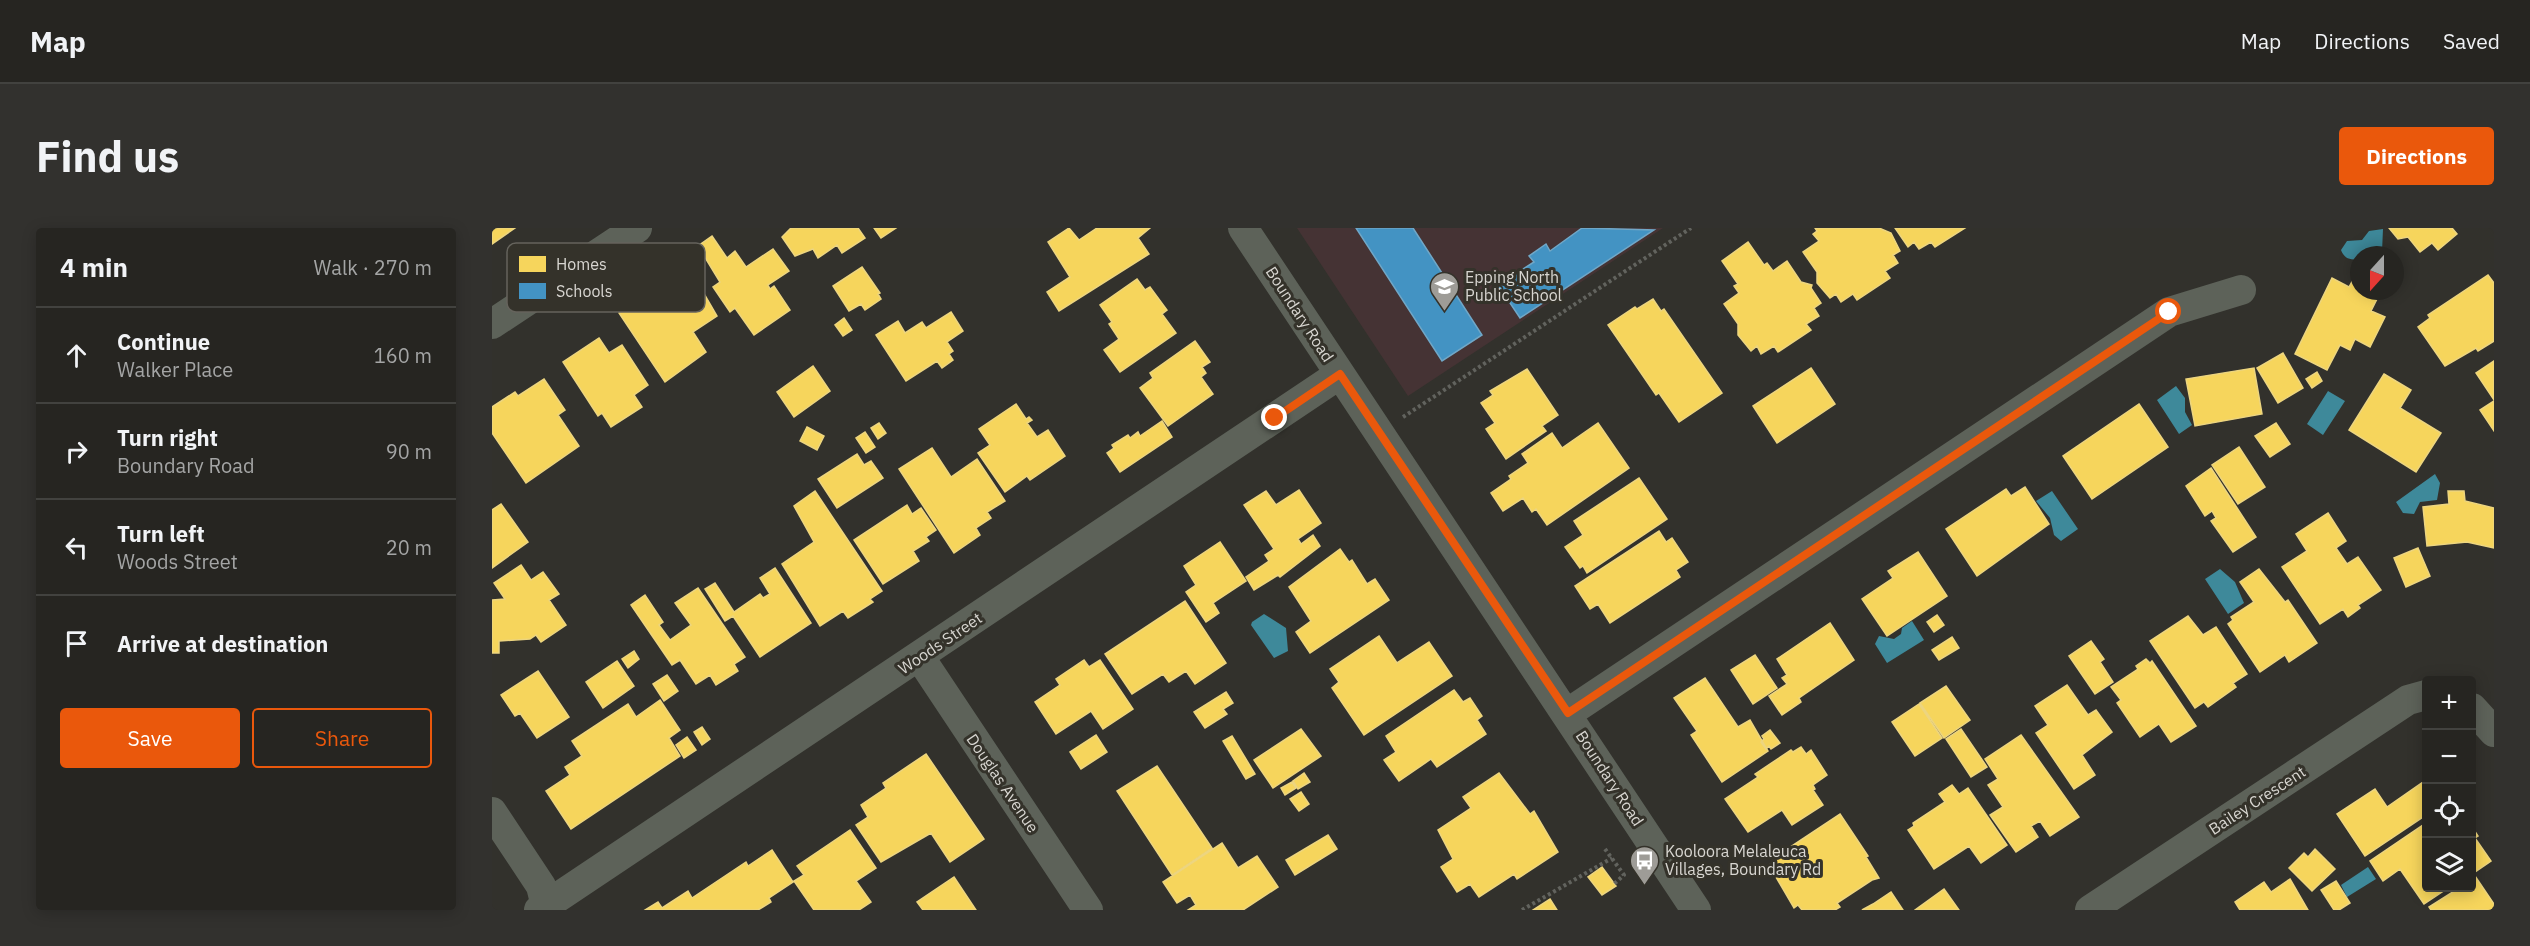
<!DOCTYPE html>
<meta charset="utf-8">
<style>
body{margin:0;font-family:"IBM Plex Sans",sans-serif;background:#32312e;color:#f1f3f6}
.controls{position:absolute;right:18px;bottom:18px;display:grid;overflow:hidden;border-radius:6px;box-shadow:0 3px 15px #0003}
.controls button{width:54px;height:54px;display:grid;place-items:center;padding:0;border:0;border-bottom:2px solid #42423f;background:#262521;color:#f1f3f6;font:30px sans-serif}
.compass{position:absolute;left:1858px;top:18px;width:54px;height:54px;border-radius:50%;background:#262521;box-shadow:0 3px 15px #0003;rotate:201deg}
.stop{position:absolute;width:18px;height:18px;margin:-14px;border:4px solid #ea580c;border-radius:50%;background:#fff}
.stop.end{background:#ea580c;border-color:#fff;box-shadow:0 2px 6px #0008}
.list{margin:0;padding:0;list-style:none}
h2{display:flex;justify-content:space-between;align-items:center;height:78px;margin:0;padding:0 24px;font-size:26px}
h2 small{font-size:20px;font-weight:400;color:#a4a5a5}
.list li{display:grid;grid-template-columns:39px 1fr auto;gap:18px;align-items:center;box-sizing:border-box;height:96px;padding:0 24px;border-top:2px solid #42423f}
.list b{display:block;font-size:22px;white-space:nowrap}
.list p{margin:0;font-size:20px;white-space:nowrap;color:#a4a5a5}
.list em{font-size:20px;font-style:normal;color:#a4a5a5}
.actions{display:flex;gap:12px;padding:18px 24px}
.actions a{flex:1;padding:14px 0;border:2px solid #ea580c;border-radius:6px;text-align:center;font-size:21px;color:#ea580c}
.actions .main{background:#ea580c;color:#fff}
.icon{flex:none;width:33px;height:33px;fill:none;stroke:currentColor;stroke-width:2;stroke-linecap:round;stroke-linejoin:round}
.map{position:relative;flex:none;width:2002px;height:682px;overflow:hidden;border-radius:6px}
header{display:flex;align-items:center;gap:36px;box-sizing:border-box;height:84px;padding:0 30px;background:#262521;border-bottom:2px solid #42423f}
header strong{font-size:28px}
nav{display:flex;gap:33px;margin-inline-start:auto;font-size:21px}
.intro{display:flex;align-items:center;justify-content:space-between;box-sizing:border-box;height:144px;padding:0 36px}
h1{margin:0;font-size:42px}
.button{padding:15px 27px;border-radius:6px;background:#ea580c;color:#fff;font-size:21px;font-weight:700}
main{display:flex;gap:36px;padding:0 36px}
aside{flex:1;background:#262521;border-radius:6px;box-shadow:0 3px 15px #0003}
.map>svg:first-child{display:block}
.industrial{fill:#453334}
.water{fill:#3e899a}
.homes{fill:#f6d55c;stroke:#edd57f;stroke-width:1.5}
.schools{fill:#4393c3;stroke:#70a7c7;stroke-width:1.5}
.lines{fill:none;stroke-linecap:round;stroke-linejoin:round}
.path{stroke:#62635e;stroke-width:4;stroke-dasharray:3 3;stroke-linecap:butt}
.minor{stroke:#5d6259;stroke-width:30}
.route{stroke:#ea580c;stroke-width:8}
.labels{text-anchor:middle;stroke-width:6;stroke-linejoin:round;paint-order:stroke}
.poi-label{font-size:16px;fill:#d8d6d1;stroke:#34322a;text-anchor:start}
.street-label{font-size:16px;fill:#d8d6d1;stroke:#34322a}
.key{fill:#34322a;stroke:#65635c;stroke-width:1.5}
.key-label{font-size:16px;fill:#d8d6d1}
</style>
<header>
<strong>Map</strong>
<nav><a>Map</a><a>Directions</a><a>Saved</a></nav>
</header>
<div class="intro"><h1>Find us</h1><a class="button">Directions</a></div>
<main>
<aside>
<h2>4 min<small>Walk · 270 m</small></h2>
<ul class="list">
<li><svg class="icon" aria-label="ahead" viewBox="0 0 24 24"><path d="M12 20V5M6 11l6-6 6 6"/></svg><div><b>Continue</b><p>Walker Place</p></div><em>160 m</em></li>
<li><svg class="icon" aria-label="right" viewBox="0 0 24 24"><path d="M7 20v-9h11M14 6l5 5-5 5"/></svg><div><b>Turn right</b><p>Boundary Road</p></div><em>90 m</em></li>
<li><svg class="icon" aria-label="left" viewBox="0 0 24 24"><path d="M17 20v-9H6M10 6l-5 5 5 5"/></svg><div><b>Turn left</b><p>Woods Street</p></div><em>20 m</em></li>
<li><svg class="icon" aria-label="arrive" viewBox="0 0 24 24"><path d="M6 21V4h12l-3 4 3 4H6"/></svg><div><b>Arrive at destination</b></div></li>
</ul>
<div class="actions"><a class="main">Save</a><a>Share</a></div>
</aside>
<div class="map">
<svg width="2002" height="682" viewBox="0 0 2002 682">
<rect width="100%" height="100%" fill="#32312c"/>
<path class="industrial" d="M 805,0 L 1171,0 L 916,168 Z"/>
<path class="water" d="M 1891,1 L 1890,24 L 1885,27 L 1867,27 L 1867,32 C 1858,31 1853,32 1849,22 L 1855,13 L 1870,12 L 1877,3 Z
M 1684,158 L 1693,170 L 1693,184 L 1700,197 L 1687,206 L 1665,172 Z
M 1836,163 L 1853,173 L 1831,207 L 1815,196 Z
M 1943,246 L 1948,255 L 1945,272 L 1928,274 L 1922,286 L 1911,285 L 1904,274 Z
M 1560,263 L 1586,301 L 1569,313 L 1562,307 L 1558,290 L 1544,273 Z
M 1728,341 L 1743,354 L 1752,375 L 1736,386 L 1713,351 Z
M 772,386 L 794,400 L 796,423 L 782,430 L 759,397 L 760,394 Z
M 1420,393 L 1432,412 L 1395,435 L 1383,416 L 1387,408 L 1402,411 L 1409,406 L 1410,400 Z
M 1876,639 L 1884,651 L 1855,669 L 1849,657 Z"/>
<path class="homes" d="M 0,0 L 23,0 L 0,16 Z
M 299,0 L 366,0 L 373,10 L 350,25 L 345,17 L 326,30 L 321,21 L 303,28 L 290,9 Z
M 382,0 L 404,0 L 389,10 Z
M 577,0 L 587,12 L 605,0 L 658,0 L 646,10 L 657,26 L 567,83 L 555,64 L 578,49 L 556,14 Z
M 1323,0 L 1387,0 L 1399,5 L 1408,23 L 1401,27 L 1406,35 L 1393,43 L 1398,50 L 1365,72 L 1361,66 L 1349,74 L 1344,66 L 1338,70 L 1325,55 L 1325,44 L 1311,24 L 1327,13 L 1321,6 L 1325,3 Z
M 1403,0 L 1473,0 L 1443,19 L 1439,14 L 1427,21 L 1422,14 L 1416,19 Z
M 1897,0 L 1960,0 L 1965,6 L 1946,22 L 1940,15 L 1928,24 L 1916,9 L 1906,11 Z
M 220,8 L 235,30 L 243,23 L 254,39 L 281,21 L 297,43 L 276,57 L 278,61 L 282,58 L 298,82 L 262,107 L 243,80 L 238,84 L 221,59 L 228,54 L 206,18 Z
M 1256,14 L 1272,37 L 1275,35 L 1281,43 L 1295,33 L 1309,54 L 1320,57 L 1319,60 L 1329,75 L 1322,80 L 1327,88 L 1314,96 L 1319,102 L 1286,124 L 1282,118 L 1269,126 L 1265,118 L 1259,123 L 1246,107 L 1246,96 L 1232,76 L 1247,65 L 1242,58 L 1246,56 L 1230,33 Z
M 370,39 L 388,65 L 386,66 L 389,71 L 373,82 L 369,76 L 357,83 L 341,58 Z
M 200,45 L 225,88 L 201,104 L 214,124 L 173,154 L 127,85 L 157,65 L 166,77 L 182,67 L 177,60 Z
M 1996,47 L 2002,55 L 2002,113 L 1986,123 L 1984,120 L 1953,138 L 1926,99 L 1938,90 L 1936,87 Z
M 1866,49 L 1867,63 L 1889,63 L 1879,83 L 1893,89 L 1878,119 L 1863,111 L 1858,122 L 1848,117 L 1835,142 L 1803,126 L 1840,50 L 1857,59 L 1862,50 L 1865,52 Z
M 645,51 L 653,62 L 658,59 L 675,82 L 670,86 L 684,105 L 628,144 L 612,122 L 627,111 L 617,96 L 620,94 L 608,77 Z
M 1161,71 L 1169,83 L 1172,81 L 1230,165 L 1187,194 L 1167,165 L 1164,167 L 1116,97 L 1143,79 L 1145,81 Z
M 459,84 L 471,103 L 455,114 L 461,123 L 457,126 L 461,132 L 450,140 L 445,133 L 414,153 L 384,107 L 406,93 L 413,105 L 430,94 L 434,100 Z
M 352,90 L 360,102 L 351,108 L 343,97 Z
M 107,110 L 117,125 L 130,117 L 156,157 L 142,167 L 150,179 L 119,199 L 110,185 L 106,188 L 71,134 Z
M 703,113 L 718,134 L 710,139 L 714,145 L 709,149 L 721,166 L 676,198 L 648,160 L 661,150 L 658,145 Z
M 1791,125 L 1811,160 L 1786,175 L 1765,140 Z
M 2002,133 L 2002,172 L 1984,145 Z
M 321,138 L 338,163 L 302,189 L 285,164 Z
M 1319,140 L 1343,176 L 1285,215 L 1261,178 Z
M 1762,140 L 1770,186 L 1703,198 L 1694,151 Z
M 1035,141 L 1066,187 L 1050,198 L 1054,203 L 1014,231 L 994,201 L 1003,195 L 989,175 L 1001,167 L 998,163 Z
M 1825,144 L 1830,153 L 1820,160 L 1814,151 Z
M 1892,146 L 1919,162 L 1908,180 L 1949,205 L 1924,244 L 1857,202 Z
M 52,151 L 73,182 L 66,187 L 87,218 L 34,255 L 0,205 L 0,179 L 23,164 L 26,168 Z
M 2002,173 L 2002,203 L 1988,182 Z
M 524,176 L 534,191 L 537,189 L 540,192 L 535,195 L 545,209 L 556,202 L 573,228 L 538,252 L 535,248 L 513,264 L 486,225 L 498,217 L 487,201 Z
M 1647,176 L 1676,219 L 1600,271 L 1571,228 Z
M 670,193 L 680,209 L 628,244 L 615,225 L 622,220 L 620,217 L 636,207 L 638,210 L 646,204 L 648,208 Z
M 387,195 L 394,205 L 386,211 L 379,200 Z
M 1106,195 L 1137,240 L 1055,297 L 1044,281 L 1040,284 L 1031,270 L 1011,283 L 999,265 L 1019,251 L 1017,248 L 1036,235 L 1030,226 L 1060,205 L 1070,220 Z
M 1784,195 L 1798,216 L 1778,229 L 1763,208 Z
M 315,199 L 332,208 L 325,222 L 308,213 Z
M 373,204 L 383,219 L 374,225 L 364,210 Z
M 1747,219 L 1773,259 L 1746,276 L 1720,237 Z
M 440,220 L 459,249 L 485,231 L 513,273 L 495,284 L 499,290 L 484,300 L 488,307 L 462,325 L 407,241 Z
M 365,226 L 372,237 L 379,233 L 391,250 L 345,280 L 326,251 Z
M 1719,240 L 1764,309 L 1741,324 L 1719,293 L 1724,290 L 1720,283 L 1713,288 L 1694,258 Z
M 1147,250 L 1175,291 L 1095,345 L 1091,338 L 1088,340 L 1073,319 L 1091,307 L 1082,293 Z
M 1533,259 L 1557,296 L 1485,348 L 1454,301 L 1514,261 L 1519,268 Z
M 807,262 L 829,295 L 806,311 L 809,316 L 821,307 L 828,318 L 788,349 L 786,347 L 762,362 L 754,349 L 777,333 L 773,327 L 782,321 L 752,277 L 774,263 L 784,277 Z
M 323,263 L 390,363 L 378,371 L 381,374 L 356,390 L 351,383 L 328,398 L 290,336 L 322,314 L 302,278 Z
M 1956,263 L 1972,263 L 1973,273 L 2002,280 L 2002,320 L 1975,314 L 1935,318 L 1931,279 L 1957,276 Z
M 9,276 L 36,314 L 0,340 L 0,282 Z
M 415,277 L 420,286 L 429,280 L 444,302 L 434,309 L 437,313 L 421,323 L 427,333 L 391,356 L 362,312 Z
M 1836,285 L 1854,313 L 1844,320 L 1855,336 L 1866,329 L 1889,362 L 1866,377 L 1868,380 L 1856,389 L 1851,381 L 1828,396 L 1790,339 L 1815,323 L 1804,306 Z
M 1167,303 L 1174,314 L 1180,310 L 1196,334 L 1184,342 L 1188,349 L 1118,395 L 1106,376 L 1098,381 L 1083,358 Z
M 728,314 L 754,353 L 721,375 L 727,385 L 714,394 L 694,364 L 704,357 L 692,338 Z
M 1926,320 L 1938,348 L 1914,359 L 1902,330 Z
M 848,321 L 857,334 L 860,332 L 875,356 L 883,351 L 897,372 L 818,425 L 804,404 L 819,393 L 797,359 Z
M 1426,324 L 1455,368 L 1395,408 L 1370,371 L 1401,350 L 1396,343 Z
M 29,337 L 39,352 L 51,344 L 67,366 L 57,372 L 74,397 L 49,414 L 44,407 L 38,411 L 7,413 L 7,425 L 0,425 L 0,372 L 13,371 L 2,355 Z
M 283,340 L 319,395 L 268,429 L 241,388 L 233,393 L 213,361 L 223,355 L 242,384 L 268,366 L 271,370 L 278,366 L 268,350 Z
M 1767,341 L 1793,374 L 1796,372 L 1825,415 L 1797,434 L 1793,427 L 1768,444 L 1736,396 L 1741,392 L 1739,389 L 1762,374 L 1748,354 Z
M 206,360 L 253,429 L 242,436 L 246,443 L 224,457 L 218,447 L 204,456 L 188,432 L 180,437 L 139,377 L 153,367 L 171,394 L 167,397 L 178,412 L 199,397 L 183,375 Z
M 693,373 L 734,435 L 703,456 L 694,443 L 677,454 L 671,446 L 640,466 L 613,426 Z
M 1445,387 L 1452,397 L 1442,404 L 1435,394 Z
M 1696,388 L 1711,407 L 1724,399 L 1755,446 L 1741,455 L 1744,459 L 1716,479 L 1712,474 L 1703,480 L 1658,413 Z
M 1338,395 L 1362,432 L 1307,470 L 1309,474 L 1290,487 L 1277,468 L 1295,456 L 1290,450 L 1295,447 L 1285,431 Z
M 887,408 L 905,435 L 937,414 L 960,448 L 872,507 L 840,460 L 847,454 L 838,441 Z
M 1460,409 L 1467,420 L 1447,432 L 1440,422 Z
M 1599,413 L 1612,431 L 1608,434 L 1621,454 L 1603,466 L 1577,428 Z
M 142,423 L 147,431 L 136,440 L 130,431 Z
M 1263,427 L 1285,460 L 1261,476 L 1239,442 Z
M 1654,431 L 1658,435 L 1660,433 L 1704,498 L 1679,514 L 1667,496 L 1648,509 L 1625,475 L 1629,472 L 1619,459 L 1646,441 L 1644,438 Z
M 592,432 L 597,439 L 608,432 L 641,481 L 611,501 L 599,483 L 564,506 L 543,474 L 568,457 L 564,451 Z
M 125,433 L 142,458 L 111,480 L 94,454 Z
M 46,443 L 77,489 L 45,510 L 28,485 L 23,488 L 9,467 Z
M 175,447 L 186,463 L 172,473 L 161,456 Z
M 1213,450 L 1246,499 L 1258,492 L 1276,523 L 1230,554 L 1199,507 L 1205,503 L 1182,470 Z
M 1575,457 L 1596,487 L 1604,482 L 1620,504 L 1590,527 L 1603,547 L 1582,561 L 1544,505 L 1556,497 L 1543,478 Z
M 1454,458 L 1478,492 L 1452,510 L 1428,475 Z
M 962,462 L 971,474 L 978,470 L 990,488 L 985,492 L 994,506 L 945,539 L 939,531 L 907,553 L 892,532 L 904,524 L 894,508 Z
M 734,464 L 741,475 L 731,481 L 735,486 L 713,500 L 702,484 Z
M 168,472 L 188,502 L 177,510 L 188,528 L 79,601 L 54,563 L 78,547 L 73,539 L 90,528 L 80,513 L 136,476 L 144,489 Z
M 1427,476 L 1450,510 L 1423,528 L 1400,494 Z
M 210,499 L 218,511 L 210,517 L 202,504 Z
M 809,501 L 829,528 L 781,560 L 762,532 Z
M 1469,501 L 1495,539 L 1479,549 L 1454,511 Z
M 1278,502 L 1288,515 L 1279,521 L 1277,518 L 1274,521 L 1269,514 L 1272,511 L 1270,508 Z
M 604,507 L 615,524 L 589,541 L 578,524 Z
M 1529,507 L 1587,589 L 1558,608 L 1548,593 L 1539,598 L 1546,609 L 1524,624 L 1498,587 L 1511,579 L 1496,557 L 1506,551 L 1493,531 Z
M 740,508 L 763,546 L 754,551 L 731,513 Z
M 195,509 L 204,522 L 192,530 L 184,517 Z
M 1309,519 L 1314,526 L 1319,522 L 1335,547 L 1321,557 L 1323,561 L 1321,562 L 1331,577 L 1300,597 L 1290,582 L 1256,604 L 1233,571 L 1266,549 L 1263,546 L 1299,522 L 1301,524 Z
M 434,526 L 492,611 L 458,634 L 439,605 L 389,634 L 364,597 L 376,589 L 369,577 L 394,560 L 391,555 Z
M 665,538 L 720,620 L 680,647 L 625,563 Z
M 812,545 L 818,554 L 806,561 L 801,553 Z
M 1007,545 L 1038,586 L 1042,583 L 1066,624 L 1025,651 L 1022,646 L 987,669 L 978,656 L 965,664 L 949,639 L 961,631 L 946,602 L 979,580 L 971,569 Z
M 1934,552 L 1934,587 L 1873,628 L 1845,586 L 1883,561 L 1895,579 Z
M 800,554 L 804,560 L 793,567 L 789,560 Z
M 1460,557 L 1467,566 L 1476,560 L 1515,617 L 1489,635 L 1477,618 L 1442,641 L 1416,602 L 1422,598 L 1421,595 L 1453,574 L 1447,566 Z
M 809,564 L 817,576 L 807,583 L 798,571 Z
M 1348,586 L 1376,628 L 1374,629 L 1387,650 L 1380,652 L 1345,675 L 1348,679 L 1343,682 L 1310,682 L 1306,677 L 1302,680 L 1277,637 L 1282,634 L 1280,631 Z
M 1934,595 L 1934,660 L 1956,660 L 1932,676 L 1908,641 L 1891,653 L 1878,633 Z
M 1980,599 L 1986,608 L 1983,610 L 1999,633 L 1980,646 Z
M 358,602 L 384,640 L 364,653 L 379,674 L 367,682 L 322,682 L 302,653 L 312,647 L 305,638 Z
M 836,607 L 845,621 L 803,647 L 794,632 Z
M 730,615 L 746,640 L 765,628 L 786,659 L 751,682 L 696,682 L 704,677 L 698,667 L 685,675 L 671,654 Z
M 1823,621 L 1843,641 L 1820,663 L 1797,640 L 1812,625 L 1816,629 Z
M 280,622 L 301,654 L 277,670 L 279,674 L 266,682 L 153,682 L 166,674 L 170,680 L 196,663 L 200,670 L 254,634 L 256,638 Z
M 1110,639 L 1124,658 L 1110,667 L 1096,649 Z
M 1983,648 L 2002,676 L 2002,682 L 1939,682 L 1937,679 L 1967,660 L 1980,660 L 1980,651 Z
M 462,649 L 484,682 L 431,682 L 425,674 Z
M 1798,651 L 1816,682 L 1748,682 L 1743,674 L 1772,654 L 1779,664 Z
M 1844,653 L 1858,675 L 1847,682 L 1842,682 L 1829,662 Z
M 1452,661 L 1467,682 L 1423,682 Z
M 1399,664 L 1411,682 L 1370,682 L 1381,676 Z
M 1058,671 L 1065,682 L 1041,682 Z"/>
<path class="schools" d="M 864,0 L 921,0 L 990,107 L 950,133 Z
M 1090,0 L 1162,2 L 1028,90 L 1006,57 L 1042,34 L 1037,28 L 1054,16 L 1058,23 Z"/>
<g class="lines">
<path class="path" d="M 911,189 L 1199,0
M 1113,621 L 1132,647 L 1122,656
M 1030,682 L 1120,630"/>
<path class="minor" d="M 751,0 L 1204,682
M 0,96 L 145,0
M 427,428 L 596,682
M 1980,480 L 2002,504
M 1076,485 L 1677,84 L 1749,62
M 0,584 L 49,658 L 55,682
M 47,682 L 848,146
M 1598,682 L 1916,472 L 1934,467"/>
</g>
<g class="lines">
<path class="route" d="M 783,190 L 848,146 L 1076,485 L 1677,84"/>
</g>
<defs>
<symbol id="school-pin" viewBox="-11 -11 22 30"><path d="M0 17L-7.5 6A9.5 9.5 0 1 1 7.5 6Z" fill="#9e9c97" stroke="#34322a"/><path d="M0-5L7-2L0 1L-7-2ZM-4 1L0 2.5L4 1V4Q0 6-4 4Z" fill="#fff"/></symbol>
<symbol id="bus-pin" viewBox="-11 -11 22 30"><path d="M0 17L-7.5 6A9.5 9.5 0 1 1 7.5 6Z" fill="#9e9c97" stroke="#34322a"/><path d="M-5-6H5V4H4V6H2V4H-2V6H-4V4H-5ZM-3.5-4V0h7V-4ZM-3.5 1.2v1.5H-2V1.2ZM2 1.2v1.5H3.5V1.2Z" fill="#fff"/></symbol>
</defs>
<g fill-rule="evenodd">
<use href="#school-pin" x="936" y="42" width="33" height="45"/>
<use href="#bus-pin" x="1136" y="616" width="33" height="45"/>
</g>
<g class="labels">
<g class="poi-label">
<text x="973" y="55">Epping North<tspan x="973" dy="18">Public School</tspan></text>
<text x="1173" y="629">Kooloora Melaleuca<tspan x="1173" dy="18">Villages, Boundary Rd</tspan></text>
</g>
<g class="street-label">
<text transform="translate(808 86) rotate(57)" y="6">Boundary Road</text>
<text transform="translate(448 415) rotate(-34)" y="6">Woods Street</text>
<text transform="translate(1118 550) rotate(57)" y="6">Boundary Road</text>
<text transform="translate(511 555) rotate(56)" y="6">Douglas Avenue</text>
<text transform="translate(1765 572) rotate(-33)" y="6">Bailey Crescent</text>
</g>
</g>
<rect x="15" y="15" width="198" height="69" rx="9" class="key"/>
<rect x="27" y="28" width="27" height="16" fill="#f6d55c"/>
<rect x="27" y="55" width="27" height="16" fill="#4393c3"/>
<g class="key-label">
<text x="64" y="42">Homes</text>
<text x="64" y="69">Schools</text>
</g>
</svg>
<div class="controls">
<button>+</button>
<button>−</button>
<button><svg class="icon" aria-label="locate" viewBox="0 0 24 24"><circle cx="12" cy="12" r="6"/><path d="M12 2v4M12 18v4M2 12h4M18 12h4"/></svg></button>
<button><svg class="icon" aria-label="layers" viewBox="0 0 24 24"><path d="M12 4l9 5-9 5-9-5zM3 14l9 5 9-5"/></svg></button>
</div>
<svg class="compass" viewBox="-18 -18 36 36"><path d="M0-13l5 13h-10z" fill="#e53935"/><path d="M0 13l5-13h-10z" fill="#a4a5a5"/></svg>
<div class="stop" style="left:1677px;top:84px"></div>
<div class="stop end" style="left:783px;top:190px"></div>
</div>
</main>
